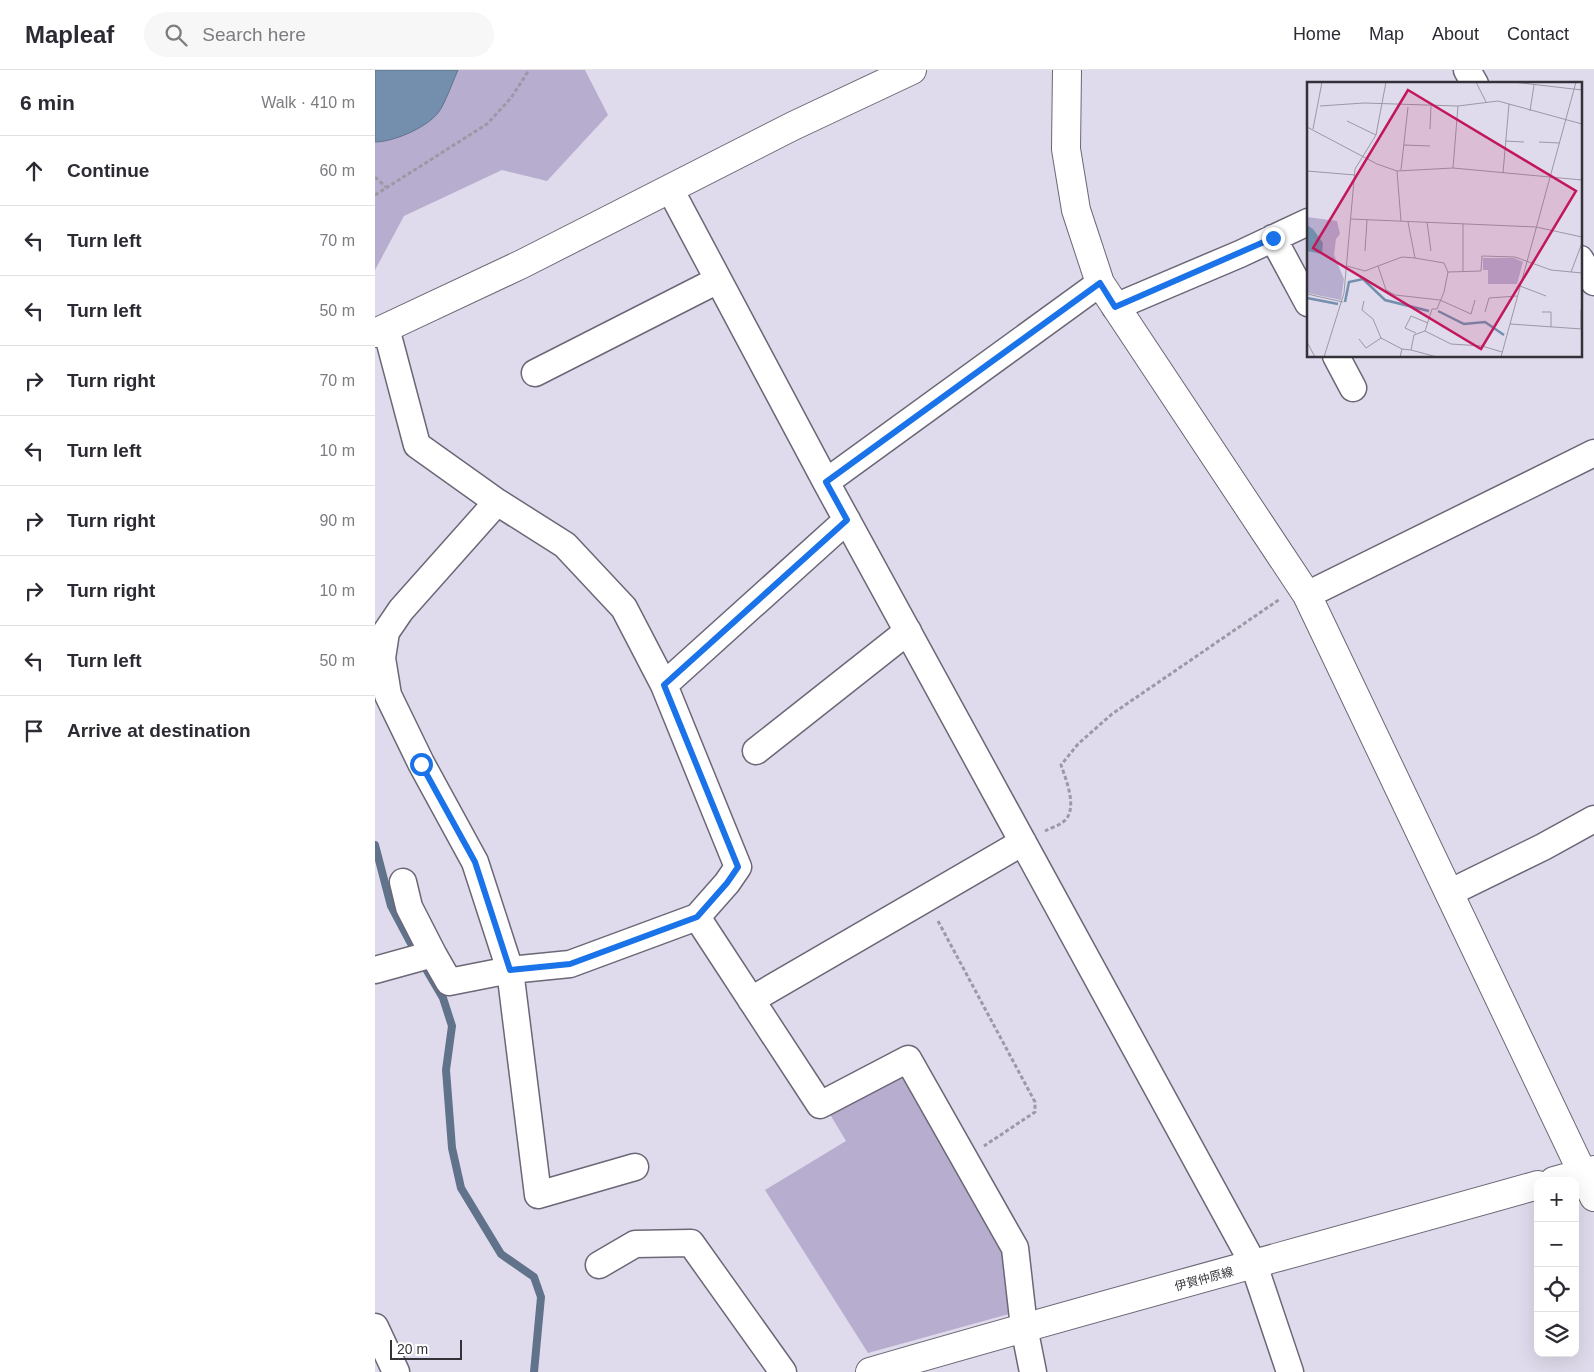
<!DOCTYPE html>
<meta charset="utf-8">
<style>
body{margin:0;font-family:Arial,"Noto Sans JP",sans-serif;background:#f7f7f7;color:#2b2b33}
.controls{position:absolute;right:15px;bottom:15px;display:grid;overflow:hidden;border-radius:10px;box-shadow:0 5px 20px #0002}
.controls button{width:45px;height:45px;display:grid;place-items:center;padding:0;border:0;border-bottom:1px solid #e1e1e2;background:#fff;color:#2b2b33;font:25px sans-serif}
.scale{position:absolute;left:15px;bottom:12px;width:72px;box-sizing:border-box;padding-left:5px;border:2px solid #333238;border-top:0;font-size:14px;line-height:18px;white-space:nowrap;color:#333238;-webkit-text-stroke:4px #fff;paint-order:stroke}
.stop{position:absolute;width:15px;height:15px;margin:-11px;border:4px solid #1a73e8;border-radius:50%;background:#fff}
.stop.end{background:#1a73e8;border-color:#fff;box-shadow:0 1px 5px #0008}
.list{margin:0;padding:0;list-style:none}
h2{display:flex;justify-content:space-between;align-items:center;height:65px;margin:0;padding:0 20px;font-size:21px}
h2 small{font-size:16px;font-weight:400;color:#7c7c81}
.list li{display:grid;grid-template-columns:32px 1fr auto;gap:15px;align-items:center;box-sizing:border-box;height:70px;padding:0 20px;border-top:1px solid #e1e1e2}
.list b{display:block;font-size:19px;white-space:nowrap}
.list em{font-size:16px;font-style:normal;color:#7c7c81}
.icon{flex:none;width:28px;height:28px;fill:none;stroke:currentColor;stroke-width:2;stroke-linecap:round;stroke-linejoin:round}
.map{position:relative;flex:none;width:1219px;height:1302px;overflow:hidden}
header{display:flex;align-items:center;gap:30px;box-sizing:border-box;height:70px;padding:0 25px;background:#fff;border-bottom:1px solid #e1e1e2}
header strong{font-size:24px}
nav{display:flex;gap:28px;margin-inline-start:auto;font-size:18px}
.search{width:350px;height:45px;background:#f7f7f7;display:flex;align-items:center;gap:12px;box-sizing:border-box;padding:0 18px;border-radius:28px;color:#7c7c81;font-size:19px}
main{display:flex}
aside{flex:1;background:#fff}
.map>svg:first-child{display:block}
.green{fill:#b7adcf}
.water{fill:#738fad;stroke:#60738a}
.lines{fill:none;stroke-linecap:round;stroke-linejoin:round}
.stream{stroke:#60738a;stroke-width:8}
.minor-casing{stroke:#6b6776;stroke-width:29}
.tertiary-casing{stroke:#6b6776;stroke-width:30}
.secondary-casing{stroke:#6b6776;stroke-width:30}
.path{stroke:#9c98a5;stroke-width:3;stroke-dasharray:4 2.5;stroke-linecap:butt}
.minor{stroke:#fff;stroke-width:26}
.tertiary{stroke:#fff;stroke-width:28}
.secondary{stroke:#fff;stroke-width:28}
.route{stroke:#1a73e8;stroke-width:6}
.labels{text-anchor:middle;stroke-width:4;stroke-linejoin:round;paint-order:stroke}
.street-label{font-size:12px;fill:#333238;stroke:#fff}
.inset-river{fill:none;stroke:#738fad;stroke-width:2.5}
.inset-road{fill:none;stroke:#9b97a4;stroke-width:1}
.view{fill:#c2185b;fill-opacity:0.15;stroke:#c2185b;stroke-width:2.5}
.inset-edge{fill:none;stroke:#333238;stroke-width:2.5}
</style>
<header>
<strong>Mapleaf</strong>
<div class="search"><svg class="icon" aria-label="search" viewBox="0 0 24 24"><circle cx="10" cy="10" r="6"/><path d="M15 15l6 6"/></svg>Search here</div>
<nav><a>Home</a><a>Map</a><a>About</a><a>Contact</a></nav>
</header>
<main>
<aside>
<h2>6 min<small>Walk · 410 m</small></h2>
<ul class="list">
<li><svg class="icon" aria-label="ahead" viewBox="0 0 24 24"><path d="M12 20V5M6 11l6-6 6 6"/></svg><div><b>Continue</b></div><em>60 m</em></li>
<li><svg class="icon" aria-label="left" viewBox="0 0 24 24"><path d="M17 20v-9H6M10 6l-5 5 5 5"/></svg><div><b>Turn left</b></div><em>70 m</em></li>
<li><svg class="icon" aria-label="left" viewBox="0 0 24 24"><path d="M17 20v-9H6M10 6l-5 5 5 5"/></svg><div><b>Turn left</b></div><em>50 m</em></li>
<li><svg class="icon" aria-label="right" viewBox="0 0 24 24"><path d="M7 20v-9h11M14 6l5 5-5 5"/></svg><div><b>Turn right</b></div><em>70 m</em></li>
<li><svg class="icon" aria-label="left" viewBox="0 0 24 24"><path d="M17 20v-9H6M10 6l-5 5 5 5"/></svg><div><b>Turn left</b></div><em>10 m</em></li>
<li><svg class="icon" aria-label="right" viewBox="0 0 24 24"><path d="M7 20v-9h11M14 6l5 5-5 5"/></svg><div><b>Turn right</b></div><em>90 m</em></li>
<li><svg class="icon" aria-label="right" viewBox="0 0 24 24"><path d="M7 20v-9h11M14 6l5 5-5 5"/></svg><div><b>Turn right</b></div><em>10 m</em></li>
<li><svg class="icon" aria-label="left" viewBox="0 0 24 24"><path d="M17 20v-9H6M10 6l-5 5 5 5"/></svg><div><b>Turn left</b></div><em>50 m</em></li>
<li><svg class="icon" aria-label="arrive" viewBox="0 0 24 24"><path d="M6 21V4h12l-3 4 3 4H6"/></svg><div><b>Arrive at destination</b></div></li>
</ul>
</aside>
<div class="map">
<svg width="1219" height="1302" viewBox="0 0 1219 1302">
<rect width="100%" height="100%" fill="#e0dbec"/>
<path class="green" d="M 0,0 L 210,0 L 233,45 L 172,111 L 127,100 L 29,146 L 0,200 Z
M 527,1001 L 626,1177 L 636,1229 L 634,1244 L 493,1283 L 390,1120 L 471,1071 L 453,1041 Z"/>
<path class="water" d="M 0,0 L 83,0 C 78,11 70,34 63,43 C 51,58 18,72 0,72 Z"/>
<g class="lines">
<path class="stream" d="M 0,775 L 16,836 L 34,870 L 68,928 L 77,956 L 71,1000 L 77,1078 L 86,1118 L 126,1184 L 159,1207 L 166,1227 L 159,1302"/>
<defs>
<path id="minor" d="M 1092,0 L 1100,14
M 295,119 L 451,412 L 879,1195 L 915,1302
M 898,168 L 933,233
M 1205,189 L 1219,212
M 740,237 L 865,184 L 933,152
M 11,258 L 42,375 L 122,432 L 26,540 L 11,562 L 7,588 L 13,625 L 46,693 L 100,792 L 135,900 L 163,1125 L 260,1097
M 961,286 L 978,318
M 160,303 L 343,210
M 451,412 L 725,213
M 122,432 L 190,475 L 249,538 L 289,615 L 363,797 L 352,813 L 322,847
M 932,525 L 1219,383
M 289,615 L 472,450
M 381,681 L 533,561
M 28,812 L 34,837 L 58,884
M 1074,823 L 1168,777 L 1219,749
M 0,900 L 58,884 L 74,912 L 135,900 L 195,894 L 322,847 L 445,1035 L 533,989 L 640,1178 L 649,1257 L 658,1302
M 376,930 L 648,772
M 224,1195 L 260,1174 L 316,1173 L 408,1302
M 0,1257 L 21,1302"/>
<path id="tertiary" d="M 692,0 L 691,79 L 701,140 L 725,213 L 932,525 L 1219,1127
M 0,263 L 147,194 L 418,56 L 537,0"/>
<path id="secondary" d="M 1179,1111 L 1219,1100
M 495,1302 C 717,1237 940,1178 1163,1115"/>
</defs>
<use href="#minor" class="minor-casing"/>
<use href="#tertiary" class="tertiary-casing"/>
<use href="#secondary" class="secondary-casing"/>
<path class="path" d="M 0,107 L 11,117
M 0,125 L 112,54 L 136,28 L 154,0
M 670,761 C 675,758 683,756 688,752 C 704,740 691,710 686,695 L 703,674 L 737,644 L 905,529
M 563,851 L 660,1032 L 660,1042 L 609,1076"/>
<use href="#minor" class="minor"/>
<use href="#tertiary" class="tertiary"/>
<use href="#secondary" class="secondary"/>
</g>
<g class="lines">
<path class="route" d="M 46,694 L 100,792 L 135,900 L 195,894 L 322,847 L 352,813 L 363,797 L 289,615 L 472,450 L 451,412 L 725,213 L 740,237 L 898,168"/>
</g>
<g class="labels">
<g class="street-label">
<text transform="translate(829 1209) rotate(-15)" y="4">伊賀仲原線</text>
</g>
</g>
<g transform="translate(932 12)">
<rect width="275" height="275" fill="#e0dbec"/>
<path d="M 0,135 L 30,139 L 33,152 L 29,157 L 27,173 L 37,197 L 34,218 L 0,211 ZM 176,176 L 207,176 L 216,180 L 210,202 L 181,202 L 181,188 L 176,188 Z" fill="#b7adcf"/>
<path d="M 0,143 L 6,147 L 16,161 L 15,172 L 0,169 Z" fill="#738fad"/>
<path class="inset-river" d="M 0,216 L 31,222M 38,220 L 42,200 L 56,197 L 78,218 L 122,229M 131,229 L 157,242 L 178,240 L 197,253"/>
<path class="inset-road" d="M 169,0 L 179,20M 206,0 L 275,8M 13,24 L 57,21 L 151,24 L 191,19 L 275,42M 223,29 L 227,3M 40,39 L 69,53M 0,45 L 70,82 L 90,89 L 146,86 L 275,98M 6,47 L 15,0M 123,47 L 124,24M 198,59 L 217,60M 232,60 L 252,61M 97,63 L 123,64M 146,86 L 151,24M 94,88 L 101,25M 0,89 L 48,93M 90,89 L 94,139M 196,91 L 202,22M 44,137 L 229,145 L 275,155M 101,140 L 108,176M 120,140 L 124,169M 58,169 L 60,138M 40,184 L 58,189 L 71,184 L 79,208 L 88,213 L 133,218 L 164,232 L 168,218M 71,184 L 95,175 L 108,176 L 137,181 L 141,190M 156,189 L 156,142M 264,190 L 275,161M 213,204 L 239,214M 0,212 L 36,220M 57,219 L 55,228 L 66,237 L 74,256 L 95,267M 274,228 L 274,247M 178,230 L 182,216 L 210,214M 235,230 L 244,230 L 244,245M 203,242 L 275,247M 118,249 L 125,227 L 130,227 L 137,210 L 141,190 L 174,189 L 175,174 L 208,175 L 244,188 L 275,191M 109,251 L 98,246 L 104,234 L 121,241M 52,257 L 59,266 L 74,256M 0,260 L 8,275M 104,268 L 130,275M 17,275 L 37,211 L 48,87 L 69,53 L 79,0M 93,275 L 95,267 L 104,268 L 107,253 L 118,249 L 144,262 L 175,264 L 195,270M 194,275 L 269,0"/>
<path class="view" d="M 101,8 L 269,109 L 174,267 L 6,166 Z"/>
<rect width="275" height="275" class="inset-edge"/>
</g>
</svg>
<div class="controls">
<button>+</button>
<button>−</button>
<button><svg class="icon" aria-label="locate" viewBox="0 0 24 24"><circle cx="12" cy="12" r="6"/><path d="M12 2v4M12 18v4M2 12h4M18 12h4"/></svg></button>
<button><svg class="icon" aria-label="layers" viewBox="0 0 24 24"><path d="M12 4l9 5-9 5-9-5zM3 14l9 5 9-5"/></svg></button>
</div>
<div class="scale">20 m</div>
<div class="stop" style="left:46px;top:694px"></div>
<div class="stop end" style="left:898px;top:168px"></div>
</div>
</main>
